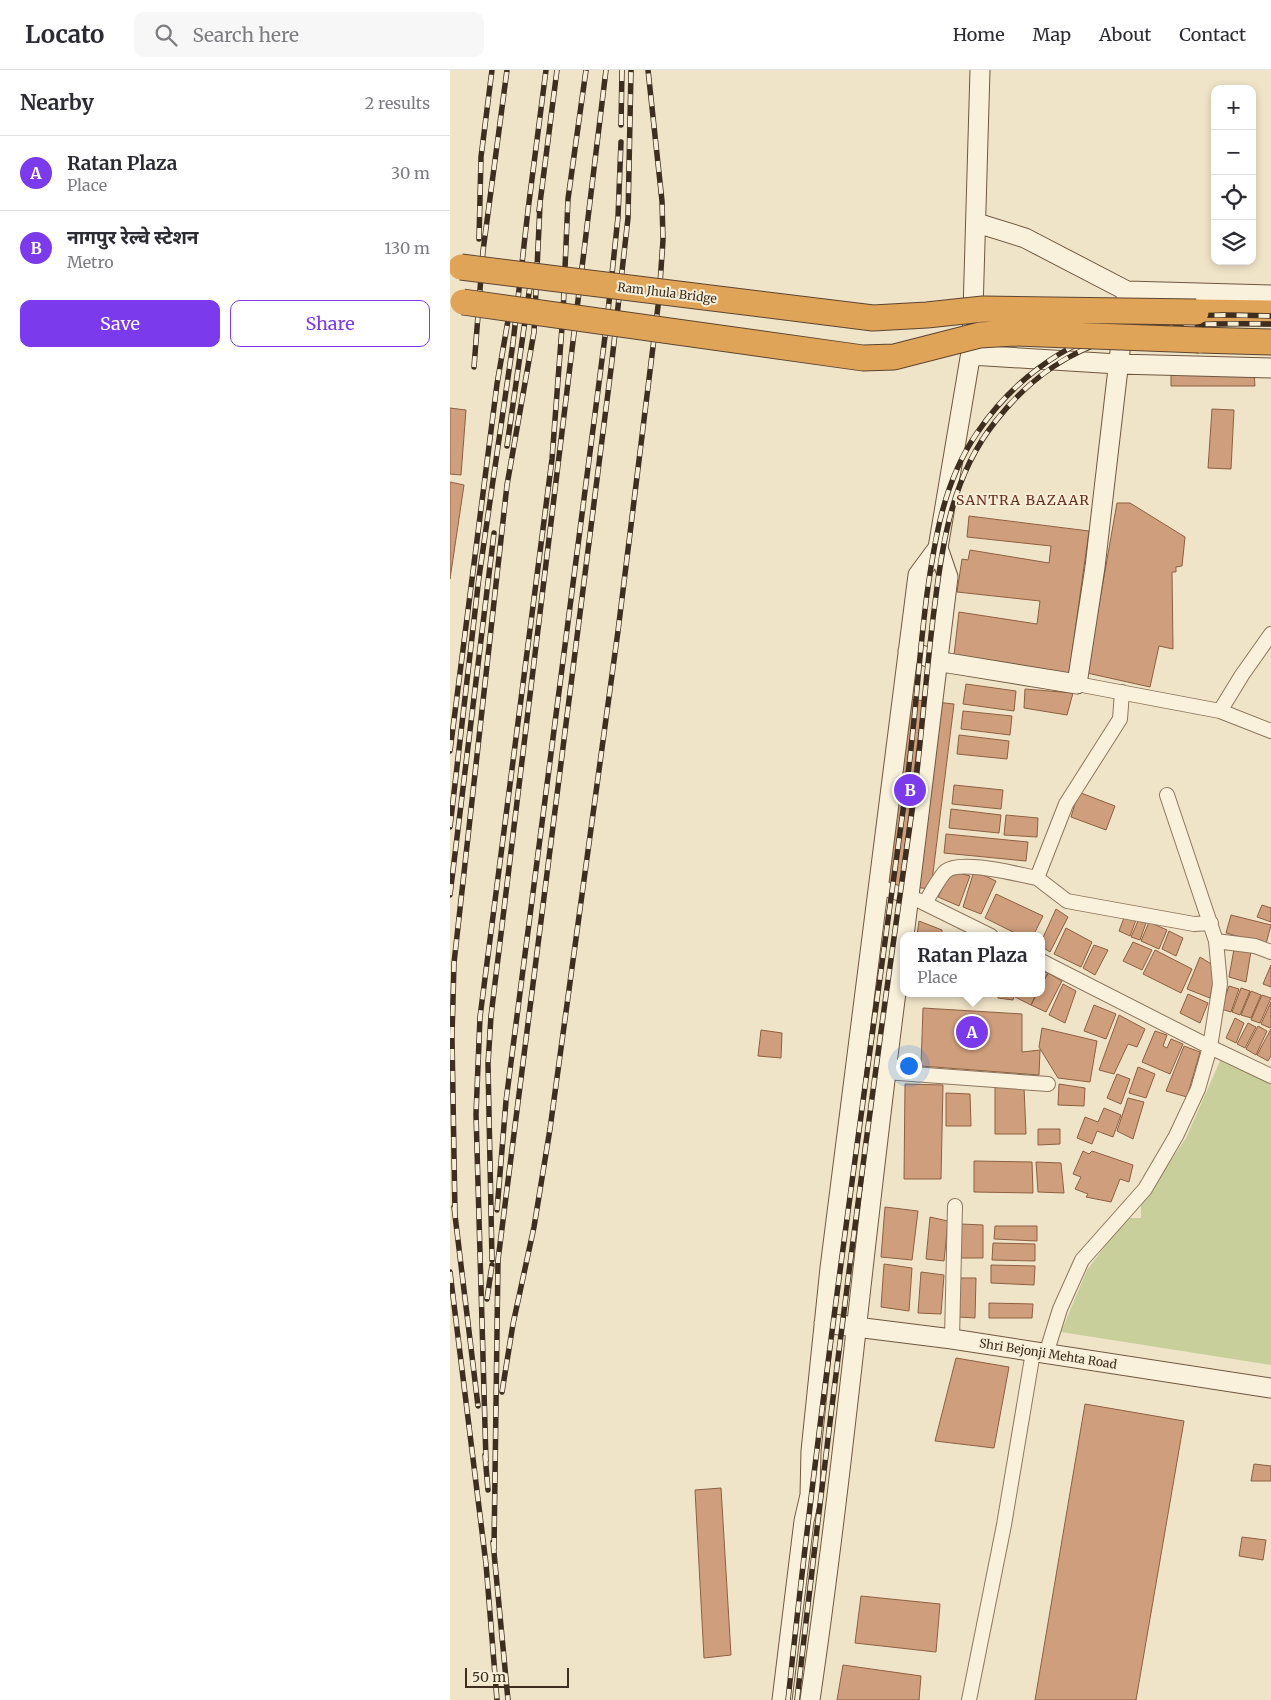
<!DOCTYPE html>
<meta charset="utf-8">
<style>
body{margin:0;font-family:Merriweather,"Noto Sans Devanagari",serif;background:#f7f7f7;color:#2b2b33}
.controls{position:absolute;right:15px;top:15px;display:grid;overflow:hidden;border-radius:10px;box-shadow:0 2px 8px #0003}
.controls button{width:45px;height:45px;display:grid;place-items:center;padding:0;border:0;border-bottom:1px solid #e1e1e2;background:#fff;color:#2b2b33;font:25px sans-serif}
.scale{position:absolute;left:15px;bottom:12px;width:104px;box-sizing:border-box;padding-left:5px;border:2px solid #3d2e20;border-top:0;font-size:14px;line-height:18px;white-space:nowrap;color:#3d2e20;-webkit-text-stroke:4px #f7eed8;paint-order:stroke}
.you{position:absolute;left:458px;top:995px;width:18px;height:18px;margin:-12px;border:4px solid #fff;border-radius:50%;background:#1a73e8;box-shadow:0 0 0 8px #1a73e833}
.badge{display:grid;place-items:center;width:32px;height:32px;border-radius:50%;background:#7c3aed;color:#fff;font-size:16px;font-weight:700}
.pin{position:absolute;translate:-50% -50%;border:2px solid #fff;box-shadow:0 1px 5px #0006}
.popup{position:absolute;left:450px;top:862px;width:145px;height:65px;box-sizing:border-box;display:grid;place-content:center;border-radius:10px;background:#fff;filter:drop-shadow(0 1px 4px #0005);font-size:16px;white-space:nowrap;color:#7c7c81}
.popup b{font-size:19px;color:#2b2b33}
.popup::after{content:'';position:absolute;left:50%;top:100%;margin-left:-10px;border:10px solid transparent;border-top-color:#fff}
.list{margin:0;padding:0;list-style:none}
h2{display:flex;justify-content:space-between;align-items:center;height:65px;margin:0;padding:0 20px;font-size:21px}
h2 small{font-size:16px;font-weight:400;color:#7c7c81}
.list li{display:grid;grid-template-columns:32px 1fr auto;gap:15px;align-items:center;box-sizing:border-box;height:75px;padding:0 20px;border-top:1px solid #e1e1e2}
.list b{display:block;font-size:19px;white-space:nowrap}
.list p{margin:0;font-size:16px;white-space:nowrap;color:#7c7c81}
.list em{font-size:16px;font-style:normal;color:#7c7c81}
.actions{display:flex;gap:10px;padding:15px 20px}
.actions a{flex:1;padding:11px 0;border:1px solid #7c3aed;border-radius:10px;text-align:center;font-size:18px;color:#7c3aed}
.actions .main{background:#7c3aed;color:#fff}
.icon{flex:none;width:28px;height:28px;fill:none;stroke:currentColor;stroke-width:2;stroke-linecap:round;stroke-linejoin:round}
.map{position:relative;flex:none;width:821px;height:1630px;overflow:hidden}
header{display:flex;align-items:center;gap:30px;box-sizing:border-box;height:70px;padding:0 25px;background:#fff;border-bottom:1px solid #e1e1e2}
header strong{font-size:24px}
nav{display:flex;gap:28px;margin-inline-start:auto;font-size:18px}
.search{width:350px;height:45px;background:#f7f7f7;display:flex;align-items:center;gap:12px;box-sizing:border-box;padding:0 18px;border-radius:10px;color:#7c7c81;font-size:19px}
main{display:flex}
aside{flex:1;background:#fff}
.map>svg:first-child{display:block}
.green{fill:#c9cf9b}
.building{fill:#cf9f7d;stroke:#8d5f41}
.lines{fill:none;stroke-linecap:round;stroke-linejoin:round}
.street-casing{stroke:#8d765c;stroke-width:16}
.secondary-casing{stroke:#6f573f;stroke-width:21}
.highway-casing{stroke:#5b4430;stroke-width:27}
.street{stroke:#faf1dc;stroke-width:14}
.secondary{stroke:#faf1dc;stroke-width:19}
.highway{stroke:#e0a458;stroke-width:25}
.rail-casing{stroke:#3d2e20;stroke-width:5.5}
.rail{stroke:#f7eed8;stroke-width:4;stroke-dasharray:11;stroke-linecap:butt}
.highway-bridge-casing{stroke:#5b4430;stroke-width:27;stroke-linecap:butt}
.highway-bridge{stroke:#e0a458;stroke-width:25}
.labels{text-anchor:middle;stroke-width:4;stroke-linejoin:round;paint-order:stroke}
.street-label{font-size:12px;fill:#3d2e20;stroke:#f7eed8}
.neighbourhood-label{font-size:14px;letter-spacing:1px;fill:#6b2e1e;stroke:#f7eed8}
</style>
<header>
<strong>Locato</strong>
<div class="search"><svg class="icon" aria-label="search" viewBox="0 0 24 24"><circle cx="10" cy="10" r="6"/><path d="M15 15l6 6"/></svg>Search here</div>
<nav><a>Home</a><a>Map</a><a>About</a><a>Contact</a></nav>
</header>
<main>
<aside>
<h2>Nearby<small>2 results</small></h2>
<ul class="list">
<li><span class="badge">A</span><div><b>Ratan Plaza</b><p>Place</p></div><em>30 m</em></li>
<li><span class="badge">B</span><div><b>नागपुर रेल्वे स्टेशन</b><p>Metro</p></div><em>130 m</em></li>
</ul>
<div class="actions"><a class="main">Save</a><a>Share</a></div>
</aside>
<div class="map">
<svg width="821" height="1630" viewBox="0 0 821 1630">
<rect width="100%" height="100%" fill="#f0e4c8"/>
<path class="green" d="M 770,991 L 821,1014 L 821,1295 L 611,1262 L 637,1200 L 676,1148 L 691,1148 L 691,1135 L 736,1068 Z"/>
<path class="building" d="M 721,300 L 804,302 L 805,316 L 721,316 Z
M 0,338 L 16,340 L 11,405 L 0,404 Z
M 762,339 L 784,340 L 781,399 L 758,398 Z
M 0,412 L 14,415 L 0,509 Z
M 667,433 L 680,433 L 735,467 L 732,496 L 726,497 L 726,502 L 722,502 L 723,579 L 709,576 L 700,617 L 637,603 Z
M 519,446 L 639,461 L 619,604 L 504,585 L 509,542 L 587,554 L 590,531 L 507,522 L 512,489 L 518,490 L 520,480 L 599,493 L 601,476 L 517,467 Z
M 516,614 L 566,621 L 564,641 L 513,634 Z
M 575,619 L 623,623 L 617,645 L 574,638 Z
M 449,628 L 504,634 L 481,819 L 426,813 Z
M 513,641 L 562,646 L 560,665 L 511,659 Z
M 509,665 L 559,671 L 557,689 L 507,684 Z
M 504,715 L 553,720 L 551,739 L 502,734 Z
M 631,723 L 665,736 L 656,760 L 621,747 L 627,727 Z
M 501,739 L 551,745 L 549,763 L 499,758 Z
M 556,745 L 588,748 L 587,767 L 554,765 Z
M 496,764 L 578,772 L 576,791 L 494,783 Z
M 501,801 L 520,806 L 509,836 L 488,827 Z
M 524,801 L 546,811 L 531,844 L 513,837 Z
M 546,824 L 593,846 L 583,866 L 571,866 L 535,848 Z
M 812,835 L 821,838 L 821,852 L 807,847 Z
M 606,839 L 618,847 L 600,882 L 591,876 L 591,872 Z
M 675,845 L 686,850 L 680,866 L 669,861 Z
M 781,845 L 821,855 L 816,874 L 776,863 Z
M 469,851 L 492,860 L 492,866 L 467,866 Z
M 688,851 L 696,853 L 690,870 L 681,867 Z
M 699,852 L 717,860 L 709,879 L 691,871 Z
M 616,858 L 642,872 L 631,897 L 604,884 Z
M 719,861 L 733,868 L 726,886 L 712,879 Z
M 683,872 L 702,880 L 692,900 L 673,891 Z
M 644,875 L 658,880 L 645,905 L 633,898 Z
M 784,879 L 801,881 L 796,912 L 779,907 Z
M 705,880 L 742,899 L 731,923 L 693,904 Z
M 750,887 L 766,897 L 760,928 L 737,919 Z
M 821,895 L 821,917 L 813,914 Z
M 591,900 L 598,903 L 591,916 Z
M 598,903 L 612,911 L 596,942 L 581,935 L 587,923 L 591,923 L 591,916 Z
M 613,914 L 626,921 L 615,953 L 599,945 Z
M 779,916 L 789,919 L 781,942 L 771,939 Z
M 791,918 L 800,921 L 790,945 L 782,942 Z
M 801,921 L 811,925 L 801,948 L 791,945 Z
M 548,923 L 565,923 L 563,930 L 548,928 Z
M 567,923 L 587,923 L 581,935 L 565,927 Z
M 738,924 L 758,933 L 750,953 L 730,943 Z
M 812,925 L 821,928 L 810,953 L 801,950 Z
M 821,932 L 821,956 L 820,958 L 811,954 Z
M 644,935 L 666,944 L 656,969 L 634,961 Z
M 473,938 L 572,944 L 572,982 L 590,980 L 589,1005 L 471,996 Z
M 669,945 L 695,959 L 687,977 L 678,974 L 664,1004 L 649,1000 Z
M 785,948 L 794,953 L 786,973 L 776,968 Z
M 798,953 L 806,957 L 795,978 L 787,974 Z
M 808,956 L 817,961 L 806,985 L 796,979 Z
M 592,958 L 647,971 L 640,1012 L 608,1008 L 589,977 Z
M 821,959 L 821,986 L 818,991 L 807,985 Z
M 311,960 L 332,963 L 331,988 L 308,986 Z
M 705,961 L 717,965 L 713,976 L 717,978 L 721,969 L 733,974 L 720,1004 L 692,992 Z
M 734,976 L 750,982 L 737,1027 L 716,1021 Z
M 688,997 L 705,1004 L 696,1028 L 679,1023 Z
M 667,1004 L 680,1009 L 671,1034 L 657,1028 Z
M 455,1014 L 493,1015 L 491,1109 L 454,1109 Z
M 609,1014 L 635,1018 L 634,1036 L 608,1035 Z
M 545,1017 L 574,1017 L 576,1064 L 545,1064 Z
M 496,1023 L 520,1024 L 521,1056 L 496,1056 Z
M 678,1028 L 694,1032 L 683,1069 L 667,1061 Z
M 654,1038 L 671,1045 L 663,1067 L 647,1061 L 642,1074 L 627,1068 L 635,1047 L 648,1052 Z
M 588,1059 L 610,1059 L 610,1074 L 588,1075 Z
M 633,1081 L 639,1084 L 642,1081 L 683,1095 L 679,1112 L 670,1109 L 661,1132 L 636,1127 L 638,1124 L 625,1119 L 631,1107 L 623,1104 Z
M 524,1091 L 582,1092 L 583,1123 L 524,1122 Z
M 586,1092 L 611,1093 L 614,1123 L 588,1122 Z
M 435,1137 L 468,1141 L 462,1190 L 431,1187 Z
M 480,1147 L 498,1151 L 494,1191 L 476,1189 Z
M 511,1154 L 533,1155 L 533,1188 L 511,1188 Z
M 545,1156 L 587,1156 L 587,1171 L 544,1169 Z
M 543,1173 L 585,1174 L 585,1191 L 542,1190 Z
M 434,1194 L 462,1198 L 459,1241 L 431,1237 Z
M 541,1195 L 585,1196 L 584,1215 L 541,1213 Z
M 471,1202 L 494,1205 L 491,1244 L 468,1243 Z
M 509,1208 L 526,1208 L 525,1248 L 508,1247 Z
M 539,1233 L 583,1234 L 582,1248 L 539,1248 Z
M 506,1288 L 559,1297 L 544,1378 L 485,1371 Z
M 635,1334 L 734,1351 L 686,1630 L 585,1630 Z
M 804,1394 L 821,1396 L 821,1411 L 801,1411 Z
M 271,1418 L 281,1585 L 254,1588 L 245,1420 Z
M 792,1467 L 816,1470 L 813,1490 L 789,1486 Z
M 411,1526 L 490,1534 L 486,1582 L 405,1573 Z
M 393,1595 L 471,1606 L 469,1630 L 387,1630 Z"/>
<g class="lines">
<defs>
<path id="street" d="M 627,614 L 770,641 L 821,661
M 770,641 L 792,605 L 821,564
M 717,725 L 766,871 L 770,914 L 760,977 L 821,1006
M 587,808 L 617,831 L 744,854 L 761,853
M 427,816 L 468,830 L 541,866
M 475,833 C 480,825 490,806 496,801 C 511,789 570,805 587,808 L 616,734 L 670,649 L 672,622
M 766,871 L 805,876 L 821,882
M 591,891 L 760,977 L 748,1019 L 726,1066 L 695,1119 L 632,1190 L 610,1239 L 596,1284
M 435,1002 L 598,1014
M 502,1269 L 505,1136
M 519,1630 L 554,1455 L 583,1282"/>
<path id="secondary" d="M 527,153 L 575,168 L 677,221 L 821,225
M 521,285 L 668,294 L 821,298
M 458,581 L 498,593 L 627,614 L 645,497 L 677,221
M 454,866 L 498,507 L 488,478 L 522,276 L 530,0
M 374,1253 L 502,1269 L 821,1318
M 332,1630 L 354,1451 L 360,1425 L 361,1381 L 380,1198 L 468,505 L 488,478
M 360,1630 C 397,1377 418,1123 453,870"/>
<path id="highway" d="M 746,242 L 821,243
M 749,270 L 821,272"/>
</defs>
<use href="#street" class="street-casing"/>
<use href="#secondary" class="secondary-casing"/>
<use href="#highway" class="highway-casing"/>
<use href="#street" class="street"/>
<use href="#secondary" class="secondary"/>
<use href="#highway" class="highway"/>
<defs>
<path id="rail" d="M 171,55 L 172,0
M 89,141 L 107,0
M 29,169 L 31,87 L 42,0
M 24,297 L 33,181 L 57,0
M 57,376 L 80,216
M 0,681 L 47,314 L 61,233
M 0,757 L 29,507 L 63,273 L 78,140 L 96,0
M 0,825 L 44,463
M 4,1137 L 28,1336
M 47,1140 L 56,1031 L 157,251 L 168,147 L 171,72
M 5,1144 L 2,967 L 4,893 L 57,415 L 84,262 L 90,135
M 42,1190 L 38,994 L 41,946 L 156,0
M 0,1202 L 36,1494 L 47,1630
M 37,1229 L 42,1195
M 52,1322 L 63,1254 L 84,1157 L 100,1059 L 168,561 L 209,228 L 213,170 L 212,131 L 198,0
M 35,1385 L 38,1420
M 36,1391 L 26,1044 L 30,947 L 102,389 L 113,244 L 118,129 L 136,0
M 43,1472 L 58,1630
M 44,1479 L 48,1190 L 161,299 L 178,148 L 181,0
M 338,1630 C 370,1328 414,1027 455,726 C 465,659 468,592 477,524 C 485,467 494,411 527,363 C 570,299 639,256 715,248 C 750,244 786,245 821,246
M 347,1630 C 381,1331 420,1032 463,734 C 472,667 476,600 485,533 C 493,468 503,405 545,352 C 619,257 710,252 821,254"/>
</defs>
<use href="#rail" class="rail-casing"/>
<use href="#rail" class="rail"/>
<defs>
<path id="highway-bridge" d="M 11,197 L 423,248 L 477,245 L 533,239 L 746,242
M 13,232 L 413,288 L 444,287 L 530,265 L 564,263 L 749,270"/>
</defs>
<use href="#highway-bridge" class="highway-bridge-casing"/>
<use href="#highway-bridge" class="highway-bridge"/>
</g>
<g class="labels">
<g class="street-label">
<text transform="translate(217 223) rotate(7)" y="4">Ram Jhula Bridge</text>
<text transform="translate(598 1284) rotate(9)" y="4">Shri Bejonji Mehta Road</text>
</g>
<g class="neighbourhood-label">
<text x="573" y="435">SANTRA BAZAAR</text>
</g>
</g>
</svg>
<div class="controls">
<button>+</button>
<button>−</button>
<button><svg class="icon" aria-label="locate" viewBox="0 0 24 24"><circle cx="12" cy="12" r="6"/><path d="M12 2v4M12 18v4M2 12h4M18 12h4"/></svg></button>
<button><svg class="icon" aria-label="layers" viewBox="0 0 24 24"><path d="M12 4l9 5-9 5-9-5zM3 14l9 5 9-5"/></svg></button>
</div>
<div class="scale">50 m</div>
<div class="you"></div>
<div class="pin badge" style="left:522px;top:962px">A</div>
<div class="popup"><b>Ratan Plaza</b>Place</div>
<div class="pin badge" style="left:460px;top:720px">B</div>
</div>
</main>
